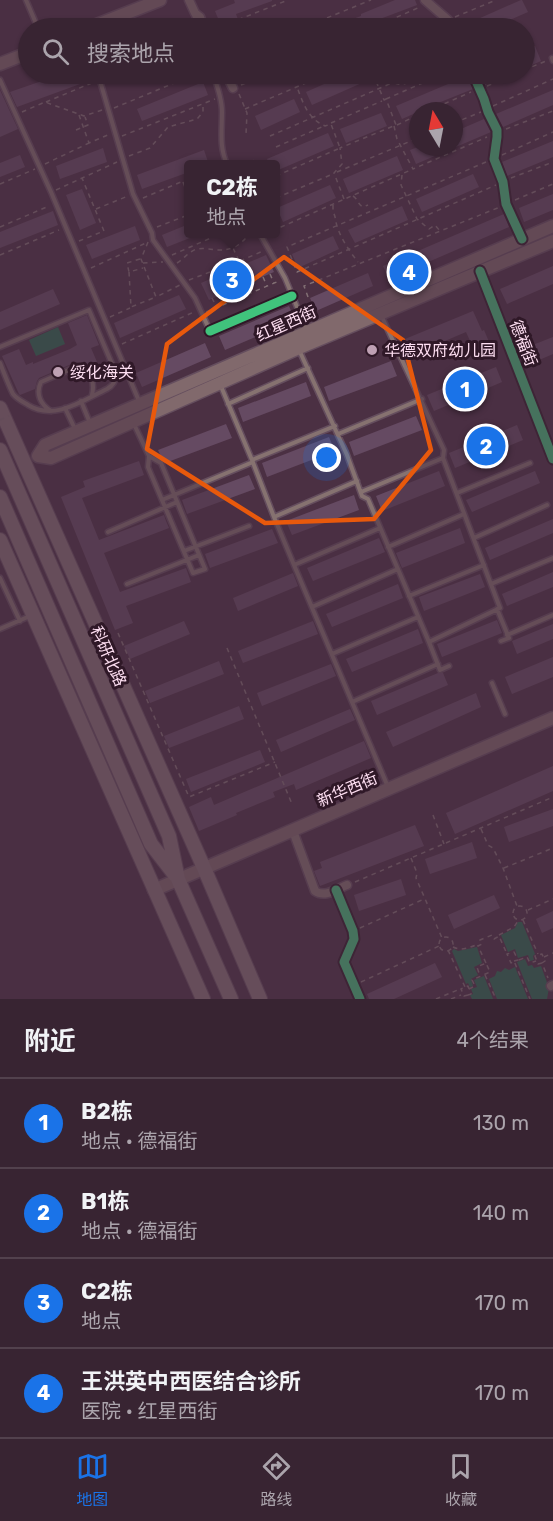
<!DOCTYPE html>
<html lang="zh">
<meta charset="utf-8">
<style>
body{margin:0;font-family:Rubik,"Noto Sans SC",sans-serif;background:#3f2c3a;color:#f1f3f6}
.compass{position:absolute;left:409px;top:102px;width:54px;height:54px;border-radius:50%;background:#382432;box-shadow:0 2px 4px #0004;rotate:350deg}
.you{position:absolute;left:327px;top:458px;width:21px;height:21px;margin:-15px;border:4px solid #fff;border-radius:50%;background:#1a73e8;box-shadow:0 0 0 9px #1a73e833}
.badge{display:grid;place-items:center;width:39px;height:39px;border-radius:50%;background:#1a73e8;color:#fff;font-size:20px;font-weight:700}
.pin{position:absolute;translate:-50% -50%;border:3px solid #fff;box-shadow:0 2px 6px #0006}
.popup{position:absolute;left:184px;top:160px;width:96px;height:78px;box-sizing:border-box;display:grid;place-content:center;border-radius:6px;background:#382432;filter:drop-shadow(0 2px 4px #0005);font-size:20px;white-space:nowrap;color:#aba4ac}
.popup b{font-size:22px;color:#f1f3f6}
.popup::after{content:'';position:absolute;left:50%;top:100%;margin-left:-12px;border:12px solid transparent;border-top-color:#382432}
.list{margin:0;padding:0;list-style:none}
h2{display:flex;justify-content:space-between;align-items:center;height:78px;margin:0;padding:0 24px;font-size:26px}
h2 small{font-size:20px;font-weight:400;color:#aba4ac}
.list li{display:grid;grid-template-columns:39px 1fr auto;gap:18px;align-items:center;box-sizing:border-box;height:90px;padding:0 24px;border-top:2px solid #52414d}
.list b{display:block;font-size:22px;white-space:nowrap}
.list p{margin:0;font-size:20px;white-space:nowrap;color:#aba4ac}
.list em{font-size:20px;font-style:normal;color:#aba4ac}
.icon{flex:none;width:33px;height:33px;fill:none;stroke:currentColor;stroke-width:2;stroke-linecap:round;stroke-linejoin:round}
.map{position:relative;flex:none;width:553px;height:999px;overflow:hidden}
.search{position:absolute;background:#382432;box-shadow:0 2px 4px #0004;left:18px;right:18px;top:18px;height:66px;display:flex;align-items:center;gap:15px;box-sizing:border-box;padding:0 21px;border-radius:33px;color:#aba4ac;font-size:22px}
.sheet{height:438px;background:#382432}
nav{display:flex;justify-content:space-around;align-items:center;box-sizing:border-box;height:84px;border-top:2px solid #52414d;background:#382432;font-size:16px;color:#aba4ac}
nav a{display:grid;justify-items:center;gap:3px}
nav .on{color:#1a73e8}
.map>svg:first-child{display:block}
.green{fill:#276c50}
.building{fill:#654a62}
.lines{fill:none;stroke-linecap:round;stroke-linejoin:round}
.lane-casing{stroke:#654e5e;stroke-width:7}
.street-casing{stroke:#654e5e;stroke-width:11}
.secondary-casing{stroke:#654e5e;stroke-width:15}
.primary-casing{stroke:#654e5e;stroke-width:16}
.path{stroke:#826f74;stroke-width:1.5;stroke-dasharray:4.5 4.5;stroke-linecap:butt}
.lane{stroke:#867270;stroke-width:4}
.street{stroke:#867270;stroke-width:8}
.secondary{stroke:#81696c;stroke-width:12}
.primary{stroke:#877175;stroke-width:14}
.path-bridge{stroke:#826f74;stroke-width:1.5;stroke-dasharray:4.5 4.5;stroke-linecap:butt}
.cycleway-casing{stroke:#2f1827;stroke-width:13}
.cycleway{stroke:#40c37c;stroke-width:9}
.marked{fill:none;stroke:#e8590c;stroke-width:4.5;stroke-linejoin:round}
.poi-dot{fill:#bfa1b4;stroke:#2f1827;stroke-width:2}
.labels{text-anchor:middle;stroke-width:6;stroke-linejoin:round;paint-order:stroke}
.street-label{font-size:16px;fill:#fddef1;stroke:#2f1827}
.poi-label{font-size:16px;fill:#fddef1;stroke:#2f1827;text-anchor:start}
</style>
<div class="map">
<svg width="553" height="999" viewBox="0 0 553 999">
<rect width="100%" height="100%" fill="#4b3043"/>
<path class="green" d="M 58,327 L 65,344 L 36,356 L 29,340 Z
M 518,922 L 522,922 L 535,954 L 533,956 L 534,960 L 530,961 L 528,955 L 518,958 L 515,949 L 508,952 L 501,935 L 515,928 Z
M 477,947 L 482,963 L 474,967 L 478,975 L 471,979 L 473,986 L 470,987 L 468,983 L 466,984 L 452,951 L 454,949 L 458,951 Z
M 525,959 L 528,966 L 532,965 L 534,968 L 541,966 L 549,988 L 547,999 L 532,999 L 517,962 Z
M 515,967 L 528,999 L 497,999 L 489,979 L 495,976 L 497,971 L 501,972 L 505,968 L 509,970 Z
M 484,976 L 493,999 L 472,999 L 470,995 L 473,994 L 471,989 L 477,987 L 474,980 Z"/>
<path class="building" d="M 234,0 L 272,0 L 272,1 L 236,14 L 241,28 L 222,28 L 215,11 L 235,3 Z
M 395,0 L 415,0 L 417,5 L 356,28 L 329,28 L 361,16 L 361,14 Z
M 521,0 L 522,0 L 528,12 L 491,28 L 460,28 L 460,27 Z
M 535,46 L 541,61 L 525,68 L 525,50 Z
M 62,74 L 76,74 L 80,84 L 17,107 L 10,92 Z
M 347,74 L 382,74 L 312,105 L 306,92 Z
M 480,74 L 512,74 L 485,85 Z
M 467,76 L 473,89 L 418,111 L 418,112 L 402,119 L 396,106 Z
M 203,82 L 208,95 L 142,121 L 137,109 Z
M 0,90 L 18,129 L 0,137 Z
M 553,90 L 553,105 L 503,127 L 496,114 Z
M 294,99 L 300,112 L 261,130 L 255,116 Z
M 381,113 L 387,126 L 346,143 L 340,129 Z
M 484,119 L 491,132 L 416,164 L 410,150 L 418,147 L 454,147 L 454,132 Z
M 328,133 L 334,146 L 276,171 L 276,165 L 270,165 L 267,159 Z
M 553,141 L 553,157 L 507,176 L 502,162 Z
M 103,148 L 107,162 L 60,179 L 56,166 Z
M 204,150 L 209,165 L 189,165 L 189,172 L 142,189 L 137,175 Z
M 20,155 L 25,167 L 0,177 L 0,163 Z
M 397,156 L 403,170 L 349,193 L 343,179 Z
M 473,174 L 479,187 L 422,212 L 416,199 Z
M 330,185 L 336,198 L 283,222 L 277,208 Z
M 82,189 L 96,223 L 80,230 L 66,195 Z
M 553,194 L 553,210 L 524,222 L 519,208 Z
M 402,206 L 408,220 L 355,243 L 348,230 Z
M 53,211 L 58,225 L 0,248 L 0,232 Z
M 504,214 L 509,227 L 389,279 L 383,266 Z
M 189,224 L 189,234 L 200,234 L 167,247 L 162,235 Z
M 135,226 L 140,240 L 92,259 L 86,245 Z
M 333,236 L 339,249 L 298,268 L 292,254 Z
M 266,255 L 274,272 L 209,300 L 201,283 Z
M 553,266 L 553,284 L 507,304 L 500,289 Z
M 368,273 L 373,286 L 316,311 L 310,298 Z
M 53,289 L 60,304 L 0,330 L 0,312 Z
M 179,295 L 186,309 L 120,338 L 114,323 Z
M 289,306 L 295,320 L 225,350 L 219,336 Z
M 473,311 L 482,331 L 484,330 L 492,349 L 477,356 L 466,332 L 412,355 L 405,339 Z
M 87,315 L 99,345 L 91,348 L 97,362 L 92,364 L 93,367 L 90,368 L 84,364 L 76,362 L 39,378 L 37,381 L 35,389 L 20,395 L 19,394 L 2,356 L 19,349 L 26,365 L 33,362 L 33,364 L 70,349 L 77,345 L 68,323 Z
M 553,337 L 553,354 L 532,363 L 525,348 Z
M 205,343 L 211,357 L 142,387 L 136,373 Z
M 391,361 L 397,376 L 329,401 L 324,387 Z
M 496,367 L 502,382 L 434,411 L 427,395 Z
M 306,382 L 311,396 L 243,422 L 238,408 Z
M 416,416 L 422,430 L 354,456 L 349,442 Z
M 226,424 L 232,438 L 165,463 L 162,459 L 158,450 Z
M 517,425 L 523,440 L 455,468 L 449,453 Z
M 329,437 L 335,451 L 267,477 L 262,463 Z
M 139,461 L 144,475 L 82,498 L 99,540 L 164,515 L 166,521 L 169,528 L 104,553 L 120,592 L 186,568 L 191,582 L 126,606 L 133,623 L 115,630 L 61,497 L 85,487 L 83,481 Z
M 439,471 L 445,486 L 382,511 L 376,496 Z
M 535,471 L 540,483 L 472,512 L 466,500 Z
M 249,475 L 255,489 L 187,514 L 182,500 Z
M 354,495 L 359,510 L 292,535 L 286,521 Z
M 553,519 L 553,533 L 490,560 L 485,548 Z
M 460,528 L 465,543 L 402,568 L 396,553 Z
M 272,529 L 278,543 L 210,568 L 205,554 Z
M 379,538 L 385,552 L 313,581 L 307,568 Z
M 553,572 L 553,587 L 507,606 L 502,594 Z
M 293,573 L 298,586 L 238,611 L 233,598 Z
M 480,574 L 485,587 L 424,611 L 419,597 Z
M 398,584 L 403,598 L 332,627 L 326,614 Z
M 497,620 L 502,633 L 442,657 L 437,644 Z
M 184,621 L 190,634 L 130,659 L 124,646 Z
M 313,621 L 318,634 L 243,663 L 238,651 Z
M 553,624 L 553,639 L 517,654 L 512,641 Z
M 418,629 L 423,643 L 352,672 L 346,659 Z
M 553,657 L 553,677 L 512,694 L 505,677 Z
M 219,661 L 224,674 L 150,703 L 145,691 Z
M 331,664 L 336,676 L 262,706 L 257,693 Z
M 438,673 L 443,673 L 448,685 L 377,715 L 371,701 Z
M 476,693 L 481,707 L 393,747 L 386,732 Z
M 239,706 L 244,719 L 169,748 L 164,736 Z
M 350,709 L 355,720 L 281,752 L 276,740 Z
M 364,741 L 371,758 L 296,790 L 294,784 L 273,792 L 275,797 L 236,813 L 237,815 L 199,831 L 189,807 L 211,797 L 214,805 Z
M 260,750 L 265,762 L 191,792 L 186,779 Z
M 553,766 L 553,791 L 455,834 L 446,813 Z
M 553,809 L 553,826 L 509,842 L 504,827 Z
M 415,825 L 424,846 L 320,886 L 314,871 L 322,868 L 320,862 Z
M 472,842 L 477,858 L 430,874 L 425,859 Z
M 401,879 L 406,895 L 359,911 L 354,895 Z
M 494,895 L 500,908 L 454,929 L 448,915 Z
M 553,911 L 553,928 L 542,933 L 536,919 Z
M 435,963 L 442,977 L 394,999 L 369,999 L 367,994 Z"/>
<g class="lines">
<defs>
<path id="lane" d="M 26,0 L 38,28
M 194,15 L 198,28
M 552,58 L 553,61
M 98,74 L 133,194 L 152,233 L 153,240 L 195,298 L 210,331
M 213,74 C 217,85 222,99 222,112 C 222,130 219,147 227,164
M 0,80 L 51,192 L 139,401
M 260,234 L 285,278 L 307,331
M 0,347 L 89,310 L 115,371 C 117,380 114,385 107,389 C 82,401 54,421 28,405 C 23,402 17,399 13,394 C 8,384 4,373 0,363
M 300,352 L 347,455 L 362,496 L 368,499 L 429,642 L 500,608 L 443,458 L 444,450 L 381,315
M 220,384 L 252,460 L 274,517 L 294,565 L 388,787
M 81,401 L 90,423
M 228,404 L 308,368
M 65,408 L 75,429
M 51,411 C 41,405 35,394 41,382 L 78,366 C 91,369 95,383 92,395
M 133,422 L 149,456 L 161,463 L 205,569 L 193,573 L 148,467 L 149,456
M 338,434 L 422,399
M 252,460 L 335,426
M 361,492 L 443,458
M 457,493 L 530,463
M 162,500 L 253,462
M 274,517 L 357,481
M 108,532 L 177,502
M 474,538 L 547,505
M 388,547 L 464,514
M 184,551 L 249,526
M 294,565 L 380,528
M 0,578 L 20,621
M 127,584 L 199,555
M 491,584 L 553,558
M 409,596 L 484,565
M 312,607 L 398,569
M 497,609 L 509,638 L 501,641
M 0,629 L 30,616
M 507,635 L 553,615
M 429,642 L 440,670 L 449,666
M 332,654 L 418,617
M 492,683 L 505,714
M 352,702 L 438,664"/>
<path id="street" d="M 189,0 L 195,13 L 200,17 L 204,28
M 425,0 L 448,20 L 454,28
M 226,74 L 233,88
M 473,74 L 484,99 L 488,112 L 497,130 L 497,137 L 494,159 L 503,182 L 506,204 L 522,239
M 480,271 L 553,459
M 210,331 L 292,296
M 293,831 L 315,891 C 325,898 337,889 347,885
M 336,890 L 353,931 L 354,939 L 344,962 L 360,999
M 551,986 L 553,985"/>
<path id="secondary" d="M 89,28 L 160,0
M 0,64 L 28,53
M 553,226 L 45,445 L 38,456 L 51,458 L 299,348 L 553,241
M 154,890 L 553,718"/>
<path id="primary" d="M 0,408 L 204,868 L 260,999
M 0,450 L 169,836 L 178,879 L 231,999
M 0,497 L 151,844 L 175,875
M 0,540 L 203,999"/>
</defs>
<use href="#lane" class="lane-casing"/>
<use href="#street" class="street-casing"/>
<use href="#secondary" class="secondary-casing"/>
<use href="#primary" class="primary-casing"/>
<path class="path" d="M 455,17 L 496,0
M 243,28 L 244,28 L 240,19 L 288,0
M 302,28 L 371,0
M 372,28 L 420,7
M 429,28 L 440,24
M 524,70 L 546,61
M 176,74 L 178,81
M 106,76 L 114,74
M 395,83 C 403,87 413,81 416,74
M 241,85 L 267,74
M 487,86 L 516,74
M 239,94 L 247,113 L 246,134
M 386,99 L 443,74
M 46,102 L 94,82
M 493,106 L 553,79
M 114,108 L 196,74
M 245,109 L 327,74
M 428,111 L 471,92
M 22,112 L 45,102 L 84,116 L 102,110
M 79,115 L 89,143 L 110,134
M 331,123 L 382,101
M 454,123 L 481,112
M 397,125 L 418,115
M 394,126 L 397,139 L 413,169 L 487,137
M 506,129 L 553,111
M 76,130 L 88,125 L 85,117
M 122,136 L 215,99
M 270,136 L 394,82 L 397,77 L 403,74
M 276,147 L 324,126
M 502,155 L 553,132
M 129,156 L 150,148 L 168,127 L 197,119 L 203,112 L 203,104
M 253,160 L 255,164
M 486,162 L 287,247 L 297,272 L 496,185
M 45,164 L 89,143
M 337,172 L 418,138
M 402,175 L 401,185 L 417,219 L 429,229 L 435,225 L 440,231
M 276,176 L 340,148 L 331,124 L 325,126 C 308,119 303,103 297,87
M 511,178 L 553,162
M 183,182 L 188,195
M 0,184 L 35,169
M 56,190 L 117,162
M 353,196 C 358,199 358,205 363,207 L 368,205
M 143,198 L 188,179
M 276,198 L 333,174
M 344,199 L 334,173 L 342,164 L 340,148 L 396,125 L 386,99 L 384,100 L 373,74
M 515,200 L 553,184
M 333,205 L 333,212 C 336,217 335,220 337,226 C 341,239 350,252 358,262
M 96,209 L 128,196
M 276,222 L 278,228 L 281,227 L 413,169
M 0,227 L 49,206
M 157,227 L 188,215
M 79,241 L 104,231 L 82,178
M 148,242 L 141,259 L 156,297 L 180,285
M 0,255 L 59,230
M 172,255 L 220,234
M 140,259 L 127,263 L 129,272 L 143,268
M 240,261 L 263,251
M 143,263 L 163,262
M 177,263 C 184,259 189,251 197,249 C 203,248 210,249 216,250 C 231,251 241,245 249,234
M 91,268 L 146,243
M 129,272 L 131,307 L 156,297
M 270,274 L 274,283
M 263,277 L 267,286
M 189,280 L 239,261 L 233,248
M 243,285 L 247,294
M 239,287 L 242,296
M 227,292 L 230,300
M 308,297 L 304,286 L 500,207
M 212,298 L 216,306
M 206,312 L 279,281
M 110,317 L 130,308
M 122,344 L 194,312
M 118,633 L 189,797 L 275,762
M 227,648 L 292,804
M 433,815 L 444,844
M 481,829 L 488,845 L 493,848 L 503,868 L 517,906
M 411,858 L 417,873 L 416,878 L 442,938
M 504,868 L 553,848
M 355,882 L 553,797
M513 913a7 7 0 1 1 14 0a7 7 0 1 1-14 0Z
M 528,910 L 553,899
M 523,920 L 538,954
M 360,928 L 424,899
M 499,935 L 514,927 L 518,921
M439 944a7 7 0 1 1 14 0a7 7 0 1 1-14 0Z
M 453,947 C 461,951 469,948 478,944 L 478,946
M 448,950 L 465,987
M 544,957 L 553,953
M 519,960 L 527,957 L 530,963 L 536,961
M 514,961 L 518,960 L 514,952 L 507,954 L 511,963 L 514,961 L 530,999
M 486,963 L 478,946 L 482,944 L 480,940 L 492,935 L 494,939 L 499,936 L 507,954
M 542,963 L 538,964 L 535,956 L 542,954 L 545,961 L 542,963 L 548,978
M 485,975 L 496,999
M 361,982 L 439,946
M 469,989 L 475,986 L 472,980 L 490,972 L 486,963 L 477,967 L 480,976
M 468,995 L 464,996 L 461,989 L 468,986 L 471,994 L 468,995 L 469,999
M 436,999 L 460,989
M 451,999 L 461,995"/>
<use href="#lane" class="lane"/>
<use href="#street" class="street"/>
<use href="#secondary" class="secondary"/>
<use href="#primary" class="primary"/>
<path class="path-bridge" d="M 0,420 L 9,416"/>
<defs>
<path id="cycleway" d="M 473,74 L 484,99 L 488,112 L 497,130 L 497,137 L 494,159 L 503,182 L 506,204 L 522,239
M 480,271 L 553,459
M 210,331 L 292,296
M 336,890 L 353,931 L 354,939 L 344,962 L 360,999"/>
</defs>
<use href="#cycleway" class="cycleway-casing"/>
<use href="#cycleway" class="cycleway"/>
</g>
<path d="M0 0H553V999H0ZM 284,257 L 403,340 L 431,450 L 374,519 L 265,523 L 147,449 L 167,344 Z" fill="#4b3043" fill-opacity=".55" fill-rule="evenodd"/>
<path class="marked" d="M 284,257 L 403,340 L 431,450 L 374,519 L 265,523 L 147,449 L 167,344 Z"/>
<g class="poi-dot">
<circle cx="372" cy="350" r="6"/>
<circle cx="58" cy="372" r="6"/>
</g>
<g class="labels">
<g class="street-label">
<text transform="translate(286 323) rotate(-24)" y="6">红星西街</text>
<text transform="translate(524 343) rotate(69)" y="6">德福街</text>
<text transform="translate(109 656) rotate(66)" y="6">科研北路</text>
<text transform="translate(347 789) rotate(-23)" y="6">新华西街</text>
</g>
<g class="poi-label">
<text x="384" y="356">华德双府幼儿园</text>
<text x="70" y="378">绥化海关</text>
</g>
</g>
</svg>
<svg class="compass" viewBox="-18 -18 36 36"><path d="M0-13l5 13h-10z" fill="#e53935"/><path d="M0 13l5-13h-10z" fill="#aba4ac"/></svg>
<div class="you"></div>
<div class="pin badge" style="left:465px;top:389px">1</div>
<div class="pin badge" style="left:486px;top:446px">2</div>
<div class="pin badge" style="left:232px;top:280px">3</div>
<div class="popup"><b>C2栋</b>地点</div>
<div class="pin badge" style="left:409px;top:272px">4</div>
<div class="search"><svg class="icon" aria-label="search" viewBox="0 0 24 24"><circle cx="10" cy="10" r="6"/><path d="M15 15l6 6"/></svg>搜索地点</div>
</div>
<section class="sheet">
<h2>附近<small>4个结果</small></h2>
<ul class="list">
<li><span class="badge">1</span><div><b>B2栋</b><p>地点 · 德福街</p></div><em>130 m</em></li>
<li><span class="badge">2</span><div><b>B1栋</b><p>地点 · 德福街</p></div><em>140 m</em></li>
<li><span class="badge">3</span><div><b>C2栋</b><p>地点</p></div><em>170 m</em></li>
<li><span class="badge">4</span><div><b>王洪英中西医结合诊所</b><p>医院 · 红星西街</p></div><em>170 m</em></li>
</ul>
</section>
<nav>
<a class="on"><svg class="icon" aria-label="map" viewBox="0 0 24 24"><path d="M3 6l6-2 6 2 6-2v14l-6 2-6-2-6 2zM9 4v14M15 6v14"/></svg>地图</a>
<a><svg class="icon" aria-label="directions" viewBox="0 0 24 24"><path d="M12 3l9 9-9 9-9-9zM9 14v-3h6M13 9l2 2-2 2"/></svg>路线</a>
<a><svg class="icon" aria-label="saved" viewBox="0 0 24 24"><path d="M7 4h10v16l-5-4-5 4z"/></svg>收藏</a>
</nav>
